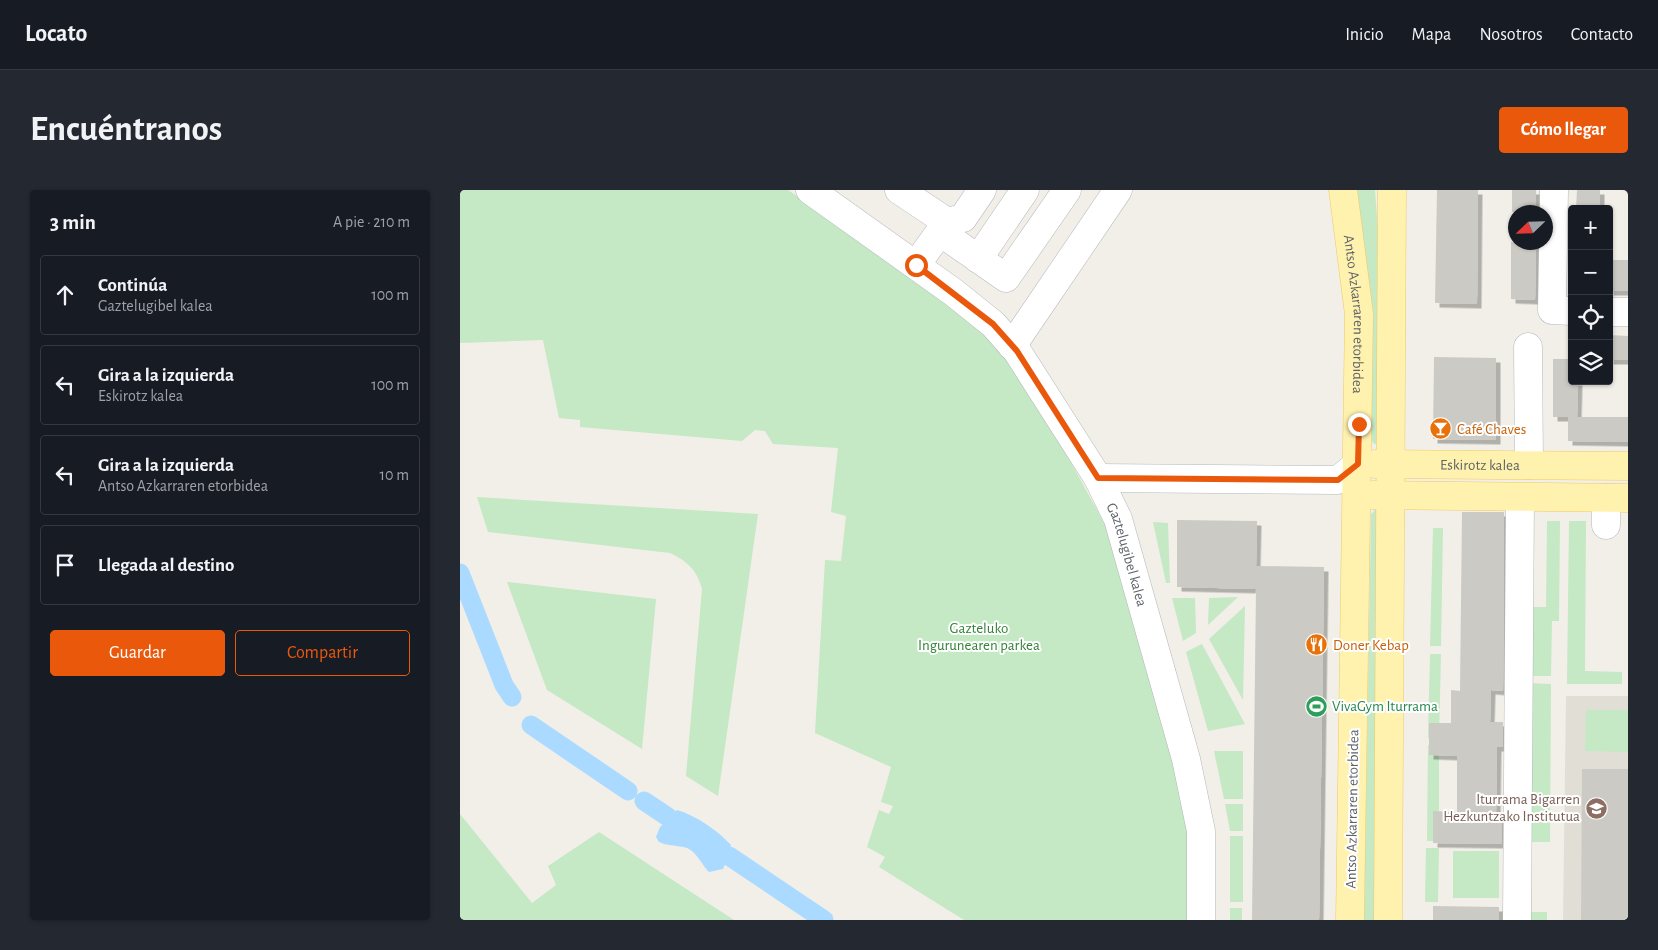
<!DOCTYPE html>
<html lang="es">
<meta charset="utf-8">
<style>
body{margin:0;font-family:"Alegreya Sans",sans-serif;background:#242831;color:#f1f3f6}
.controls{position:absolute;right:15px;top:15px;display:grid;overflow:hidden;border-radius:5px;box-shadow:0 1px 4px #0004}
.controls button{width:45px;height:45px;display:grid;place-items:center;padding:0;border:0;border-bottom:1px solid #363941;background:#171b24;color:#f1f3f6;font:25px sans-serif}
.compass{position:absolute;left:1048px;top:15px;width:45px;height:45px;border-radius:50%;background:#171b24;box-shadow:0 1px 4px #0004;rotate:247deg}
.stop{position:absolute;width:15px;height:15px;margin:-11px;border:4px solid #ea580c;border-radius:50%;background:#fff}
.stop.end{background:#ea580c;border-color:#fff;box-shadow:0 1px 5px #0008}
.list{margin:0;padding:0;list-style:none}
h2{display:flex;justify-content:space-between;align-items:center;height:65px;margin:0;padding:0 20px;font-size:21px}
h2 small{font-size:16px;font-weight:400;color:#9ea1a6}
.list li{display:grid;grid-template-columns:32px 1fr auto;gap:15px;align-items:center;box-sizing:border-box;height:80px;margin:0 10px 10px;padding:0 10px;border:1px solid #363941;border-radius:5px}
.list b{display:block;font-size:19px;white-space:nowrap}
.list p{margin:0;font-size:16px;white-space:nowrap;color:#9ea1a6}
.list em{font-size:16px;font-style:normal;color:#9ea1a6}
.actions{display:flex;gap:10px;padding:15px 20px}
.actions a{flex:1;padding:11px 0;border:1px solid #ea580c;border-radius:5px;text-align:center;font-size:18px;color:#ea580c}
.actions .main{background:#ea580c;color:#fff}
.icon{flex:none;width:28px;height:28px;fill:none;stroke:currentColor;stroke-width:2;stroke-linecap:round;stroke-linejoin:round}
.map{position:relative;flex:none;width:1168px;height:730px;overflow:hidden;border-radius:5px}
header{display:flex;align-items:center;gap:30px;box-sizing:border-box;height:70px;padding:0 25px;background:#171b24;border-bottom:1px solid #363941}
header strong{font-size:24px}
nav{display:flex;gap:28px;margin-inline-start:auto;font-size:18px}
.intro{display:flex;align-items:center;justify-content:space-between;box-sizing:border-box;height:120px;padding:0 30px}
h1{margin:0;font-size:35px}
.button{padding:12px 22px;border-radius:5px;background:#ea580c;color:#fff;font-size:18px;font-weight:700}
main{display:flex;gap:30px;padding:0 30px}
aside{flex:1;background:#171b24;border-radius:5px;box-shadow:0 1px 4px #0004}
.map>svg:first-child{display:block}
.education{fill:#e1ded6}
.green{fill:#c5e8c5}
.water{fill:#aadaff}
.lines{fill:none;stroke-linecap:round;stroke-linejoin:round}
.canal{stroke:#aadaff;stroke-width:19}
.building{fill:#cccac5;filter:url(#shadow)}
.minor-casing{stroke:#b5b8bc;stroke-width:29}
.major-casing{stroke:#f2c960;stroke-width:29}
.minor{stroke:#fff;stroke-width:28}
.major{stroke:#fff2af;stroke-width:28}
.route{stroke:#ea580c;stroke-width:6}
.labels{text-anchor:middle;stroke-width:4;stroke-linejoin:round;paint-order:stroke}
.street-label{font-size:15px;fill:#5f6368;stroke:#fff}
.food-label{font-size:15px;fill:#c56008;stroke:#fff;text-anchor:start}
.park-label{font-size:15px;fill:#348238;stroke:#fff}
.leisure-label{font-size:15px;fill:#27864d;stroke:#fff;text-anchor:start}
.education-label{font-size:15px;fill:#785e54;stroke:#fff;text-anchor:end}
</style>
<header>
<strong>Locato</strong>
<nav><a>Inicio</a><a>Mapa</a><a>Nosotros</a><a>Contacto</a></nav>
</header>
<div class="intro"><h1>Encuéntranos</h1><a class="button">Cómo llegar</a></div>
<main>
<aside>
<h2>3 min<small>A pie · 210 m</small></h2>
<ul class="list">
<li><svg class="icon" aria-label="ahead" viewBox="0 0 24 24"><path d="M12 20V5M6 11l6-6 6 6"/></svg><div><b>Continúa</b><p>Gaztelugibel kalea</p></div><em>100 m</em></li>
<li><svg class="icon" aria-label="left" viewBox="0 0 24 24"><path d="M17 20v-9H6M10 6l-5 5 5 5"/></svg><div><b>Gira a la izquierda</b><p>Eskirotz kalea</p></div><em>100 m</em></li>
<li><svg class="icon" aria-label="left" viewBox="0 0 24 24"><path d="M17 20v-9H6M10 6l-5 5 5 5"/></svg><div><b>Gira a la izquierda</b><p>Antso Azkarraren etorbidea</p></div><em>10 m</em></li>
<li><svg class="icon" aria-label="arrive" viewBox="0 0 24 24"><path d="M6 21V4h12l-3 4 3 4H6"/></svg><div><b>Llegada al destino</b></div></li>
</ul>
<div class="actions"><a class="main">Guardar</a><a>Compartir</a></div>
</aside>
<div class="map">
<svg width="1168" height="730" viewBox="0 0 1168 730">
<defs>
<filter id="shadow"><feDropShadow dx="4.5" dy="4.5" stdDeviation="0" flood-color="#0004"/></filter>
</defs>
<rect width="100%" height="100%" fill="#f1efe8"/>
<path class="education" d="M 1106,506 L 1168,506 L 1168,730 L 1103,730 Z"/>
<path class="green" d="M 0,0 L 328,0 L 476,100 L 544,162 L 603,258 L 648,340 L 728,618 L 732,730 L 504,730 L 419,677 L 425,667 L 407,657 L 419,620 L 429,624 L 433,616 L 421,612 L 431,577 L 355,543 L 365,370 L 381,371 L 386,326 L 371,322 L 378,258 L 313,254 L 305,241 L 295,240 L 282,251 L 120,237 L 120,230 L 99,228 L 83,150 L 0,153 Z
M 892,0 L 915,0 L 924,127 L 921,252 L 914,254 L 912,251 L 912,130 Z
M 17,307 L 298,324 L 258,606 L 226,586 L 242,399 C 237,380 227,371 210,363 L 28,342 Z
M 916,319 L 921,322 L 915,730 L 904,730 L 911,324 Z
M 1087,331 L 1100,331 L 1099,431 L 1092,431 L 1091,486 L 1066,486 L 1067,417 L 1086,417 Z
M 1109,331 L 1126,331 L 1125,481 L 1162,482 L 1162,494 L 1107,494 Z
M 693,332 L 708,333 L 710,393 L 706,393 Z
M 973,338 L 983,338 L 981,456 L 970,456 Z
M 47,392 L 196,409 L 182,559 L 87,500 Z
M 778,407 L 748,435 L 749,408 Z
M 712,408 L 735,408 L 736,443 L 723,451 Z
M 785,416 L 783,510 L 749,449 Z
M 742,454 L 785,534 L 748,541 L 726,462 Z
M 970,464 L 981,464 L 979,549 L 968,548 Z
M 1066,493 L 1091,494 L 1090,652 L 1065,652 Z
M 1126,520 L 1168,520 L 1168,562 L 1125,561 Z
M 968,555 L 979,555 L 979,651 L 967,651 Z
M 754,561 L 783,561 L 783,609 L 764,609 Z
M 765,614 L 783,614 L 783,641 L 770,641 Z
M 0,624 L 72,713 L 96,695 L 88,676 L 139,642 L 274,730 L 0,730 Z
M 770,646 L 783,646 L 783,712 L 770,712 Z
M 966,658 L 979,658 L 978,712 L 965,712 Z
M 993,661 L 1039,661 L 1039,708 L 993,708 Z
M 770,718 L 782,718 L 782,730 L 770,730 Z
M 1063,722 L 1087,722 L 1087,730 L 1063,730 Z"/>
<path class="water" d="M 217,620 C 237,626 257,640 271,655 L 269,666 L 263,679 L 249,682 C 241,674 236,659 223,657 C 214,655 208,656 199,652 L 196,647 L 200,637 Z"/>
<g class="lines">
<path class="canal" d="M 0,383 L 44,495 L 52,507
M 71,535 L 168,601
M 184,611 L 208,627
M 269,666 L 364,730"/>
</g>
<path class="building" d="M 977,0 L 1018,0 L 1017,114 L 975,113 Z
M 1052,0 L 1076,0 L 1076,22 L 1052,22 Z
M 1117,0 L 1140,0 L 1140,19 L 1116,19 Z
M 1051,52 L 1076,52 L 1075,110 L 1051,109 Z
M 1149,70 L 1168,70 L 1168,101 L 1149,101 Z
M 1149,145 L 1168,146 L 1168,170 L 1149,170 Z
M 974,167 L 1036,168 L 1036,250 L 973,249 Z
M 1093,169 L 1112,169 L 1112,191 L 1118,191 L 1117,227 L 1168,227 L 1168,252 L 1108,251 L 1108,227 L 1093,227 Z
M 1002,322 L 1044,322 L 1043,501 L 1031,500 L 1030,532 L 1043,532 L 1043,557 L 1037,557 L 1036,623 L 1042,623 L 1042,654 L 973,653 L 973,621 L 997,622 L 997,566 L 969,565 L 969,533 L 991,533 L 991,500 L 1000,501 Z
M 717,330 L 797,331 L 796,376 L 864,377 L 859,730 L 792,730 L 796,399 L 717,397 Z
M 1122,579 L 1168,579 L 1168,730 L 1121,730 Z
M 973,716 L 1039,717 L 1039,730 L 973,730 Z"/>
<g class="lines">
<defs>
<g id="minor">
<path id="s1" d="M 350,0 L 493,102 L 533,134 L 557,161 L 638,288 L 658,329 L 726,569 L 741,641 L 741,730"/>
<path d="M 439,0 L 487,32 L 456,75"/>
<path d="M 1094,0 L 1092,120 L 1112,121"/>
<path d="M 487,32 L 503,28 L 522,0"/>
<path d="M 480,42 L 546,88 L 607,0"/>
<path d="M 518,69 L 565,0"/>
<path d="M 1149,122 L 1168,122"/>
<path d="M 552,156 L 658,0"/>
<path d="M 1068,157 L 1069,275"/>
<path d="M 638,288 L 878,290 L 898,274"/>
<path d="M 1146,308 L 1146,335"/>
<path d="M 1057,730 L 1060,308"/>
</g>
<g id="major">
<path id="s2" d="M 883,0 L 899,124 L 890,730"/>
<path id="s3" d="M 915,274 L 1168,276"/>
<path d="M 913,305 L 1168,308"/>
<path d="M 928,730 L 932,0"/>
</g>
</defs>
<use href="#minor" class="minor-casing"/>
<use href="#major" class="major-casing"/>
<use href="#minor" class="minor"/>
<use href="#major" class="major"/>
</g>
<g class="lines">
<path class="route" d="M 456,75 L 533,134 L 557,161 L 638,288 L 878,290 L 898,274 L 899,234"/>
</g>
<defs>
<symbol id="bar-disc" viewBox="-11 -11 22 22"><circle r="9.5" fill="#e8710a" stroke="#fff"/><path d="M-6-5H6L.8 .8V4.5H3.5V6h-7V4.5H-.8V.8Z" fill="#fff"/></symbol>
<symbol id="restaurant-disc" viewBox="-11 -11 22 22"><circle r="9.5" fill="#e8710a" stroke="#fff"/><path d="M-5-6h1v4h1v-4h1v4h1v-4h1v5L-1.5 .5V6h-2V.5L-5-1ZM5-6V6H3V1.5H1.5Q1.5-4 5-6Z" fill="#fff"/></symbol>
<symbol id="stadium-disc" viewBox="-11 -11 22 22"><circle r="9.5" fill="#2e9e5b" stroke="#fff"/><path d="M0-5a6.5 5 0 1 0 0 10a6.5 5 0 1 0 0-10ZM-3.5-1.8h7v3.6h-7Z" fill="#fff"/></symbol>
<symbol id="school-disc" viewBox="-11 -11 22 22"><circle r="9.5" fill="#8d6e63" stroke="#fff"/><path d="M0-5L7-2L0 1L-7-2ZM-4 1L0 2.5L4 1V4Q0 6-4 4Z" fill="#fff"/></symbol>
</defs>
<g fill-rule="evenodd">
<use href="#bar-disc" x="968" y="226" width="25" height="25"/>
<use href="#restaurant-disc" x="844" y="442" width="25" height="25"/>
<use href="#stadium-disc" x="844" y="504" width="25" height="25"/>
<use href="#school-disc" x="1124" y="606" width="25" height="25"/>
</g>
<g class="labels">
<g class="street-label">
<text dy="5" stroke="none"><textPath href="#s2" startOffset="125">Antso Azkarraren etorbidea</textPath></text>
<text dy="5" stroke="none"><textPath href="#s3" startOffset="105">Eskirotz kalea</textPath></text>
<text dy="5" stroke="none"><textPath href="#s1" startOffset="496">Gaztelugibel kalea</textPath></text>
<text transform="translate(892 619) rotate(-89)" y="5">Antso Azkarraren etorbidea</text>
</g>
<g class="food-label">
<text x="997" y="244">Café Chaves</text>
<text x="873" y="460">Doner Kebap</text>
</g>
<g class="park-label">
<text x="519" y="443">Gazteluko<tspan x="519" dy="17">Ingurunearen parkea</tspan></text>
</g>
<g class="leisure-label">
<text x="872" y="521">VivaGym Iturrama</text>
</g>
<g class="education-label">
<text x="1120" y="614">Iturrama Bigarren<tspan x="1120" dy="17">Hezkuntzako Institutua</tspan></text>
</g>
</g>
</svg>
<div class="controls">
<button>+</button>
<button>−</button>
<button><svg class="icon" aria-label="locate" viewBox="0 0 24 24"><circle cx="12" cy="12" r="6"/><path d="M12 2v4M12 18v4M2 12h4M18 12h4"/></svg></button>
<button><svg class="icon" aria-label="layers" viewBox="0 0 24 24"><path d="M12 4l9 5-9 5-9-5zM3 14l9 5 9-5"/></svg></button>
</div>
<svg class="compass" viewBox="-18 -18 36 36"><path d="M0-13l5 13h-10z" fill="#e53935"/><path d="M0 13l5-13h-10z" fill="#9ea1a6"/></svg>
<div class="stop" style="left:456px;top:75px"></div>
<div class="stop end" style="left:899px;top:234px"></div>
</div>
</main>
